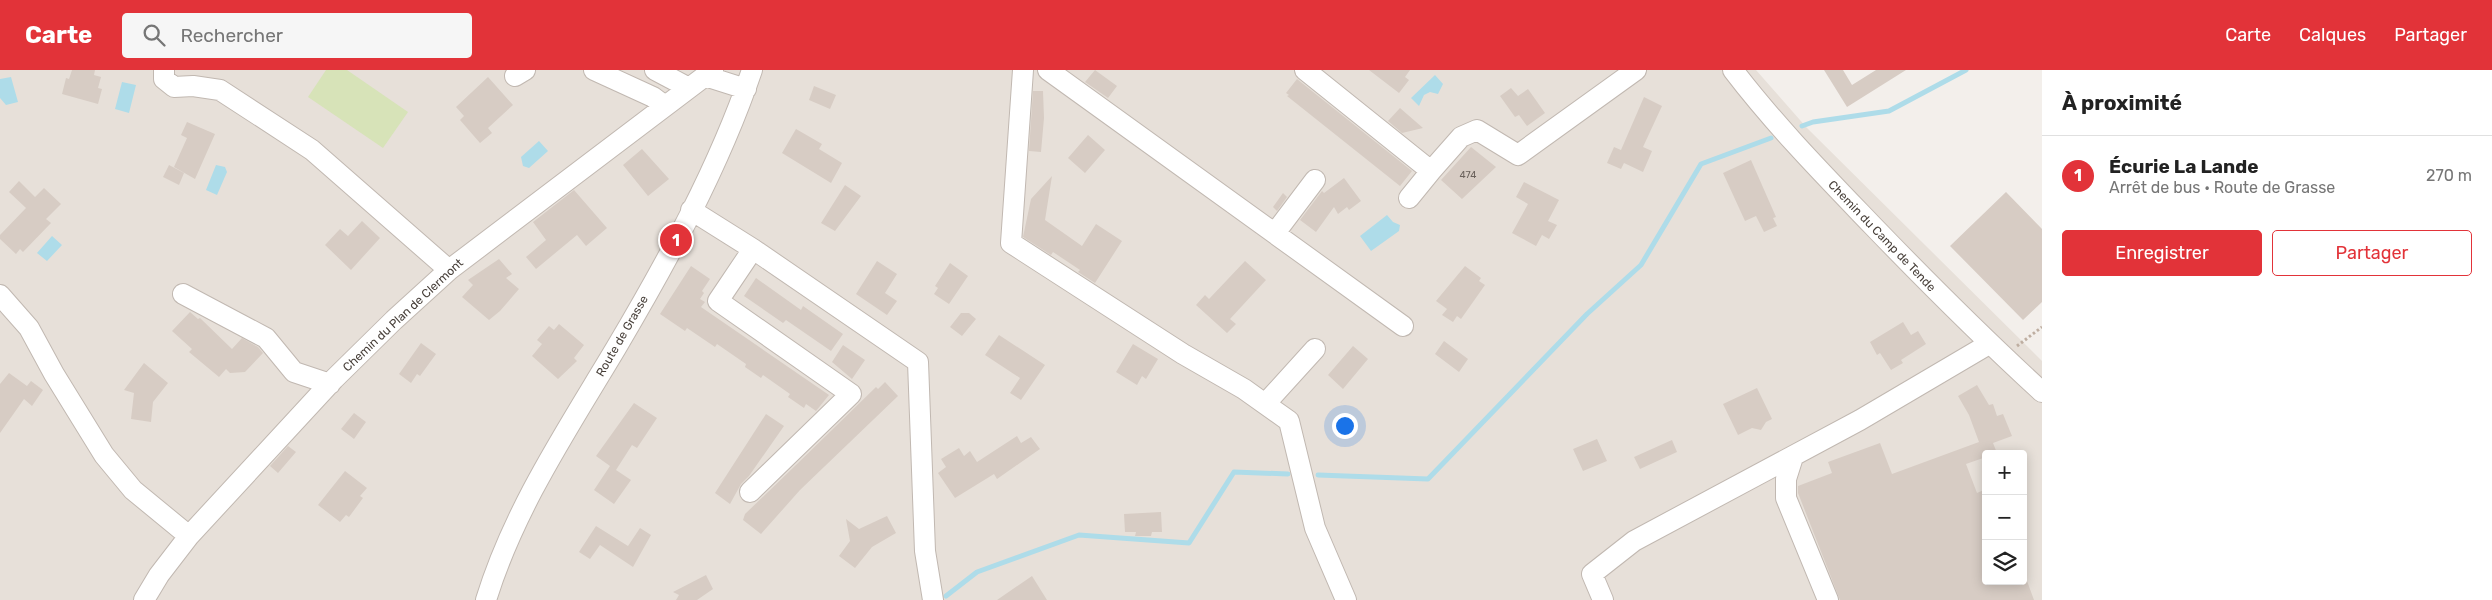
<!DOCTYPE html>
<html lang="fr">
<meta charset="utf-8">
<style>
body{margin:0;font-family:Rubik,sans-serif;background:#f6f6f6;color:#222}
.controls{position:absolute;right:15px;bottom:15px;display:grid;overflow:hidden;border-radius:5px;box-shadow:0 2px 12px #0003}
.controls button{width:45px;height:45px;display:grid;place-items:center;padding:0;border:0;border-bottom:1px solid #e0e0e0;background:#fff;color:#222;font:25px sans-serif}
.you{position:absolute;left:1344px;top:355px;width:18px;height:18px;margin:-12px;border:4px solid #fff;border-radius:50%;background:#1a73e8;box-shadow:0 0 0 8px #1a73e833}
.badge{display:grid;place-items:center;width:32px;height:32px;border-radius:50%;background:#e23339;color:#fff;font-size:16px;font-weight:700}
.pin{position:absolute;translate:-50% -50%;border:2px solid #fff;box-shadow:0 1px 5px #0006}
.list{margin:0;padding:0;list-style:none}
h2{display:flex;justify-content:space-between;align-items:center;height:65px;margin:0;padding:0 20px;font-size:21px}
h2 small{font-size:16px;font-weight:400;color:#767676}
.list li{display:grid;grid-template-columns:32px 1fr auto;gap:15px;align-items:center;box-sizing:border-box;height:80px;padding:0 20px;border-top:1px solid #e0e0e0}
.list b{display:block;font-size:19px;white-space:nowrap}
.list p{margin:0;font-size:16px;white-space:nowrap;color:#767676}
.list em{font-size:16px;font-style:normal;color:#767676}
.actions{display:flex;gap:10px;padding:15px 20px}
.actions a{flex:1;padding:11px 0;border:1px solid #e23339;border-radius:5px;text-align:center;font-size:18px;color:#e23339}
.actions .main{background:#e23339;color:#fff}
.icon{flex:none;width:28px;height:28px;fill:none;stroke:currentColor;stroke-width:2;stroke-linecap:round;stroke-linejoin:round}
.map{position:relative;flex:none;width:2042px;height:530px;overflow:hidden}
header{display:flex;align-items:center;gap:30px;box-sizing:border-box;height:70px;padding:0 25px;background:#e23339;color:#fff}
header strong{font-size:24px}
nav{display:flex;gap:28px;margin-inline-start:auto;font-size:18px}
.search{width:350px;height:45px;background:#f6f6f6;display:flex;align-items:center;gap:12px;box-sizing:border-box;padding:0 18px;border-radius:5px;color:#767676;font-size:19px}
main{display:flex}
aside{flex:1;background:#fff}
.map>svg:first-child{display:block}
.residential{fill:#e7e0d9;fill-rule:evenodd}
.green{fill:#d7e3b8}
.water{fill:#aedce9}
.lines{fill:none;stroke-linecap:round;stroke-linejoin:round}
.stream{stroke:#aedce9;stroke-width:5}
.building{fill:#d7ccc4}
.minor-casing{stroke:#c1b8b1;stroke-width:22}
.path{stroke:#beaea1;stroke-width:3;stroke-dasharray:2.5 2.5;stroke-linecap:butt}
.minor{stroke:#fff;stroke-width:20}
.labels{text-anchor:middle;stroke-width:4;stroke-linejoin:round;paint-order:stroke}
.number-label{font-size:10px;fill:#6b625c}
.street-label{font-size:12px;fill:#473f39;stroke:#fff}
</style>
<header>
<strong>Carte</strong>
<div class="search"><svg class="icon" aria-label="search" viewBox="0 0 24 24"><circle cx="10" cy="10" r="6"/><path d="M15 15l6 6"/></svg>Rechercher</div>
<nav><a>Carte</a><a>Calques</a><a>Partager</a></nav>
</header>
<main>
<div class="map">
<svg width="2042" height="530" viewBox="0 0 2042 530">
<rect width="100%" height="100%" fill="#f3efeb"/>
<path class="residential" d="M 0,0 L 1756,0 L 1807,58 L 2042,291 L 2042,530 L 0,530 ZM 1986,384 L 2023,384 L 2023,511 L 1986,511 Z"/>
<path class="green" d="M 326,0 L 347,0 L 408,42 L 383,78 L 308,27 Z"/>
<path class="water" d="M 1435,5 L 1443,14 L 1438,24 L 1430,22 L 1424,25 L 1419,36 L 1411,28 Z
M 11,7 L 18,32 L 6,35 L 0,28 L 0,9 Z
M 122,12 L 136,15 L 129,43 L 115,39 Z
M 539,71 L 548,81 L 529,98 L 523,96 L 521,87 Z
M 216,95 L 225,97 L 227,102 L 217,125 L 206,120 Z
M 1387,145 L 1393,152 L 1400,155 L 1399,161 L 1371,181 L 1360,166 Z
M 52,166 L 62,175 L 47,191 L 37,183 Z"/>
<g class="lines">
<path class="stream" d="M 1802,56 L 1813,52 L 1889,41 L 1966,0
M 1318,405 L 1428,409 L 1587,244 L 1641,195 L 1701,94 L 1771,68
M 946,526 L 977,502 L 1079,465 L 1189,473 L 1234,402 L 1288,404"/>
</g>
<path class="building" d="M 72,0 L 95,0 L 94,5 L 101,7 L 98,18 L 102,19 L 98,34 L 62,24 L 66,8 L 69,9 Z
M 1095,0 L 1117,16 L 1108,28 L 1085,12 Z
M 1369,0 L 1410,0 L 1405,7 L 1409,10 L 1399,23 Z
M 1824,0 L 1843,0 L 1852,15 L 1876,0 L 1906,0 L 1847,37 Z
M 488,7 L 513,35 L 488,58 L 492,63 L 480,73 L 460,50 L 464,46 L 456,37 Z
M 1297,9 L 1412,101 L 1400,116 L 1287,26 L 1289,25 L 1286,23 Z
M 814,16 L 836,25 L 830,39 L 809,30 Z
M 1511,18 L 1518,26 L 1528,19 L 1545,43 L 1527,56 L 1519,45 L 1515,47 L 1500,26 Z
M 1033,21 L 1043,21 L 1044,48 L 1041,82 L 1029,81 Z
M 1644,27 L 1662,36 L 1643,77 L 1652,81 L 1643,102 L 1624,93 L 1621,99 L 1607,93 L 1614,77 L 1621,80 Z
M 1400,38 L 1423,58 L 1402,63 L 1388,51 Z
M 187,52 L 215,64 L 195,109 L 174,97 L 187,68 L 181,65 Z
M 796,59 L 822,74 L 819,79 L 842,93 L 831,113 L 782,83 Z
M 1088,65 L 1105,80 L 1085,103 L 1068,88 Z
M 1471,77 L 1496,97 L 1462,129 L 1441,110 Z
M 642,79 L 669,109 L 648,126 L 623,95 Z
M 1751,90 L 1776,147 L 1773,148 L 1777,156 L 1764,162 L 1756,146 L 1745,151 L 1723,103 Z
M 169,95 L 184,103 L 179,115 L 163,107 Z
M 1052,106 L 1045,150 L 1082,176 L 1096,154 L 1122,171 L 1095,213 L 1078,202 L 1080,200 L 1053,182 L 1051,185 L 1023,167 L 1031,129 Z
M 1344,108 L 1361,131 L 1349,140 L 1347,137 L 1338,144 L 1334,137 L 1316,162 L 1300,150 L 1322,121 L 1324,123 Z
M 19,111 L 35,127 L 44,118 L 61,134 L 46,149 L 51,153 L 23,182 L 20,179 L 16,184 L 0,169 L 0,165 L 26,138 L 9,122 Z
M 1524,112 L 1559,130 L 1548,151 L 1557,155 L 1549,169 L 1542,165 L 1536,176 L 1512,163 L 1528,134 L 1516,127 Z
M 845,115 L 861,126 L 835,161 L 821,153 Z
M 574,120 L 607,158 L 586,176 L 577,165 L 536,199 L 526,187 L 546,170 L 533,152 Z
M 2006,122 L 2042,159 L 2042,232 L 2023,250 L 1950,176 Z
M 1283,123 L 1287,127 L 1277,141 L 1273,137 Z
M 362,151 L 380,168 L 351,200 L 325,175 L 340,159 L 348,166 Z
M 499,189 L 512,204 L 506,208 L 519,219 L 500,241 L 489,250 L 462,227 L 473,215 L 468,210 Z
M 877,191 L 897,204 L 885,223 L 897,231 L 887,245 L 856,224 Z
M 1245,191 L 1266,210 L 1230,249 L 1236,254 L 1227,263 L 1196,235 L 1205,225 L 1209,229 Z
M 950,193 L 968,206 L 949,234 L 934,224 L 938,218 L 935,216 Z
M 691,196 L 710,209 L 702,221 L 704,223 L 700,229 L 705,232 L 701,237 L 829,325 L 816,341 L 806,334 L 804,338 L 788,327 L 790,324 L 763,305 L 761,308 L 745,297 L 746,294 L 717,274 L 715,277 L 687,258 L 685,261 L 660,244 Z
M 1465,196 L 1481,208 L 1479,211 L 1485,215 L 1461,249 L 1457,246 L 1453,252 L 1442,245 L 1447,239 L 1436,231 Z
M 756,208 L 801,240 L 803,236 L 843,264 L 831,281 L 786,250 L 783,253 L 744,226 Z
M 190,242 L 198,249 L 200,248 L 232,279 L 242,268 L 258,277 L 263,283 L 245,302 L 230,303 L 226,299 L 219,307 L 189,282 L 192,279 L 172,261 Z
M 961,243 L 969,243 L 976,249 L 962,266 L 950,257 Z
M 1903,252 L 1911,265 L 1918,261 L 1926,274 L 1901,290 L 1903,293 L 1891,300 L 1880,283 L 1877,285 L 1870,272 Z
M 559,254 L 584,275 L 574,288 L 577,291 L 558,309 L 532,286 L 542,274 L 537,270 L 549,256 L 554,260 Z
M 999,265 L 1045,295 L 1021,330 L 1010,323 L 1020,308 L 985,285 Z
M 1444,271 L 1468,289 L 1459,302 L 1435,284 Z
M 421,273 L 436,284 L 420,306 L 417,304 L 411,313 L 399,304 Z
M 1133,274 L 1158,289 L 1146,309 L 1142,306 L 1137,315 L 1116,302 Z
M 843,275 L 865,290 L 852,309 L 832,292 Z
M 1353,276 L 1368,289 L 1343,319 L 1328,305 Z
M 144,293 L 168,313 L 153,332 L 151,352 L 131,349 L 134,323 L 124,320 Z
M 9,303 L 27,316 L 31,311 L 43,320 L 32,336 L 24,329 L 0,363 L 0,314 Z
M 885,312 L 898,326 L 800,420 L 761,464 L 743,450 L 745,444 L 797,394 L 876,317 L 878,319 Z
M 1977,315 L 1989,335 L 1993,334 L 1997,346 L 2003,344 L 2012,366 L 1993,373 L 1997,383 L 1986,384 L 1986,387 L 1966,394 L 1977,423 L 1986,419 L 1986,511 L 2027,511 L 2034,530 L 1840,530 L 1798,423 L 1798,416 L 1832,403 L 1828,392 L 1880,373 L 1892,404 L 1979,372 L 1969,345 L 1958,326 Z
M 1757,318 L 1772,349 L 1766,352 L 1761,360 L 1752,358 L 1738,365 L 1723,334 Z
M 634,333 L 657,348 L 637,378 L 632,375 L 616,400 L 631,410 L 614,434 L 594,420 L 610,396 L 596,386 Z
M 354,343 L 366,352 L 354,369 L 341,359 Z
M 766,344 L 784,356 L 749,406 L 741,414 L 730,434 L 715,423 Z
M 1017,366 L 1021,373 L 1031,367 L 1040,379 L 997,409 L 994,404 L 955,428 L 938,403 L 946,397 L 941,389 L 959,378 L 964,386 L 970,381 L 977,392 Z
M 1597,369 L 1607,391 L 1583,401 L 1573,379 Z
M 1672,370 L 1677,382 L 1640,399 L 1634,387 Z
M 288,376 L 296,382 L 278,403 L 270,396 Z
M 345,401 L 367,418 L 360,426 L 363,428 L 349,447 L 346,445 L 340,452 L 318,435 Z
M 1161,442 L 1162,462 L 1152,462 L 1151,466 L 1135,466 L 1136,462 L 1125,462 L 1124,444 Z
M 887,446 L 896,463 L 872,477 L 855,498 L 839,486 L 850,471 L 846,449 L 859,459 Z
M 596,456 L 628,476 L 640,458 L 651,465 L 633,497 L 600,475 L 590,489 L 579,482 Z
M 706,505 L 713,519 L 697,530 L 676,530 L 679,525 L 673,522 Z
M 1032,506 L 1047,530 L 997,530 Z"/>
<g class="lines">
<defs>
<path id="minor" d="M 164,0 L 164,9 L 174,17 L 193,16 L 220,20 L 312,80 L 449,200
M 594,0 L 653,27 L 665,36
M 655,0 L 689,18
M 1023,0 L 1011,173 L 1183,284 L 1244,319 L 1289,351 L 1315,458 L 1346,530
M 1048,0 L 1403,256
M 1305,0 L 1431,101 L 1461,67 L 1477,60 L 1518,85 L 1636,0
M 1733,0 C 1775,55 1824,105 1872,155 C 1927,212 1983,268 2042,322
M 515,6 L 525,0
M 705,6 L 746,19
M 1409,128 L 1431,101
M 691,140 L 753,179 L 918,292 L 925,481 L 933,530
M 1275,163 L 1315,110
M 183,224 L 266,268 L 294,302 L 330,314
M 0,225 L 29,258 L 54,304 L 104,385 L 133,420 L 189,466
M 1265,334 L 1315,279
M 1793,387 L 1786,409 L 1786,428 L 1828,530
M 750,422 L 851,324 L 718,231 L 753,179
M 144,530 L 159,505 L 189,466 L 334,309 L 394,250 L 449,200 L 713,0
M 486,530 C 514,439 567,360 616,278 C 668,190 719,97 752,0
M 1603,530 L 1592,504 L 1634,471 L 1860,350 L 1989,274"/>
</defs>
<use href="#minor" class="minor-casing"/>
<path class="path" d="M 2017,276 L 2042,257"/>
<use href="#minor" class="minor"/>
</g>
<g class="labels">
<g class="number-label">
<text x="1468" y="108">474</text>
</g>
<g class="street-label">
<text transform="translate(1882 166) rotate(46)" y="4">Chemin du Camp de Tende</text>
<text transform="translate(403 245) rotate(-43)" y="4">Chemin du Plan de Clermont</text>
<text transform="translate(622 266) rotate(-60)" y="4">Route de Grasse</text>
</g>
</g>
</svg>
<div class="controls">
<button>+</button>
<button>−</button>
<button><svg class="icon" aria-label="layers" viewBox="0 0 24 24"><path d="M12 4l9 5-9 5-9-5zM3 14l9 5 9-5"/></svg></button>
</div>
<div class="you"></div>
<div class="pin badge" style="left:676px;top:170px">1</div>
</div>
<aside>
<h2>À proximité<small></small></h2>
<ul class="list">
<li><span class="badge">1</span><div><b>Écurie La Lande</b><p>Arrêt de bus · Route de Grasse</p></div><em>270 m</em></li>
</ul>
<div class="actions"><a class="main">Enregistrer</a><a>Partager</a></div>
</aside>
</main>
